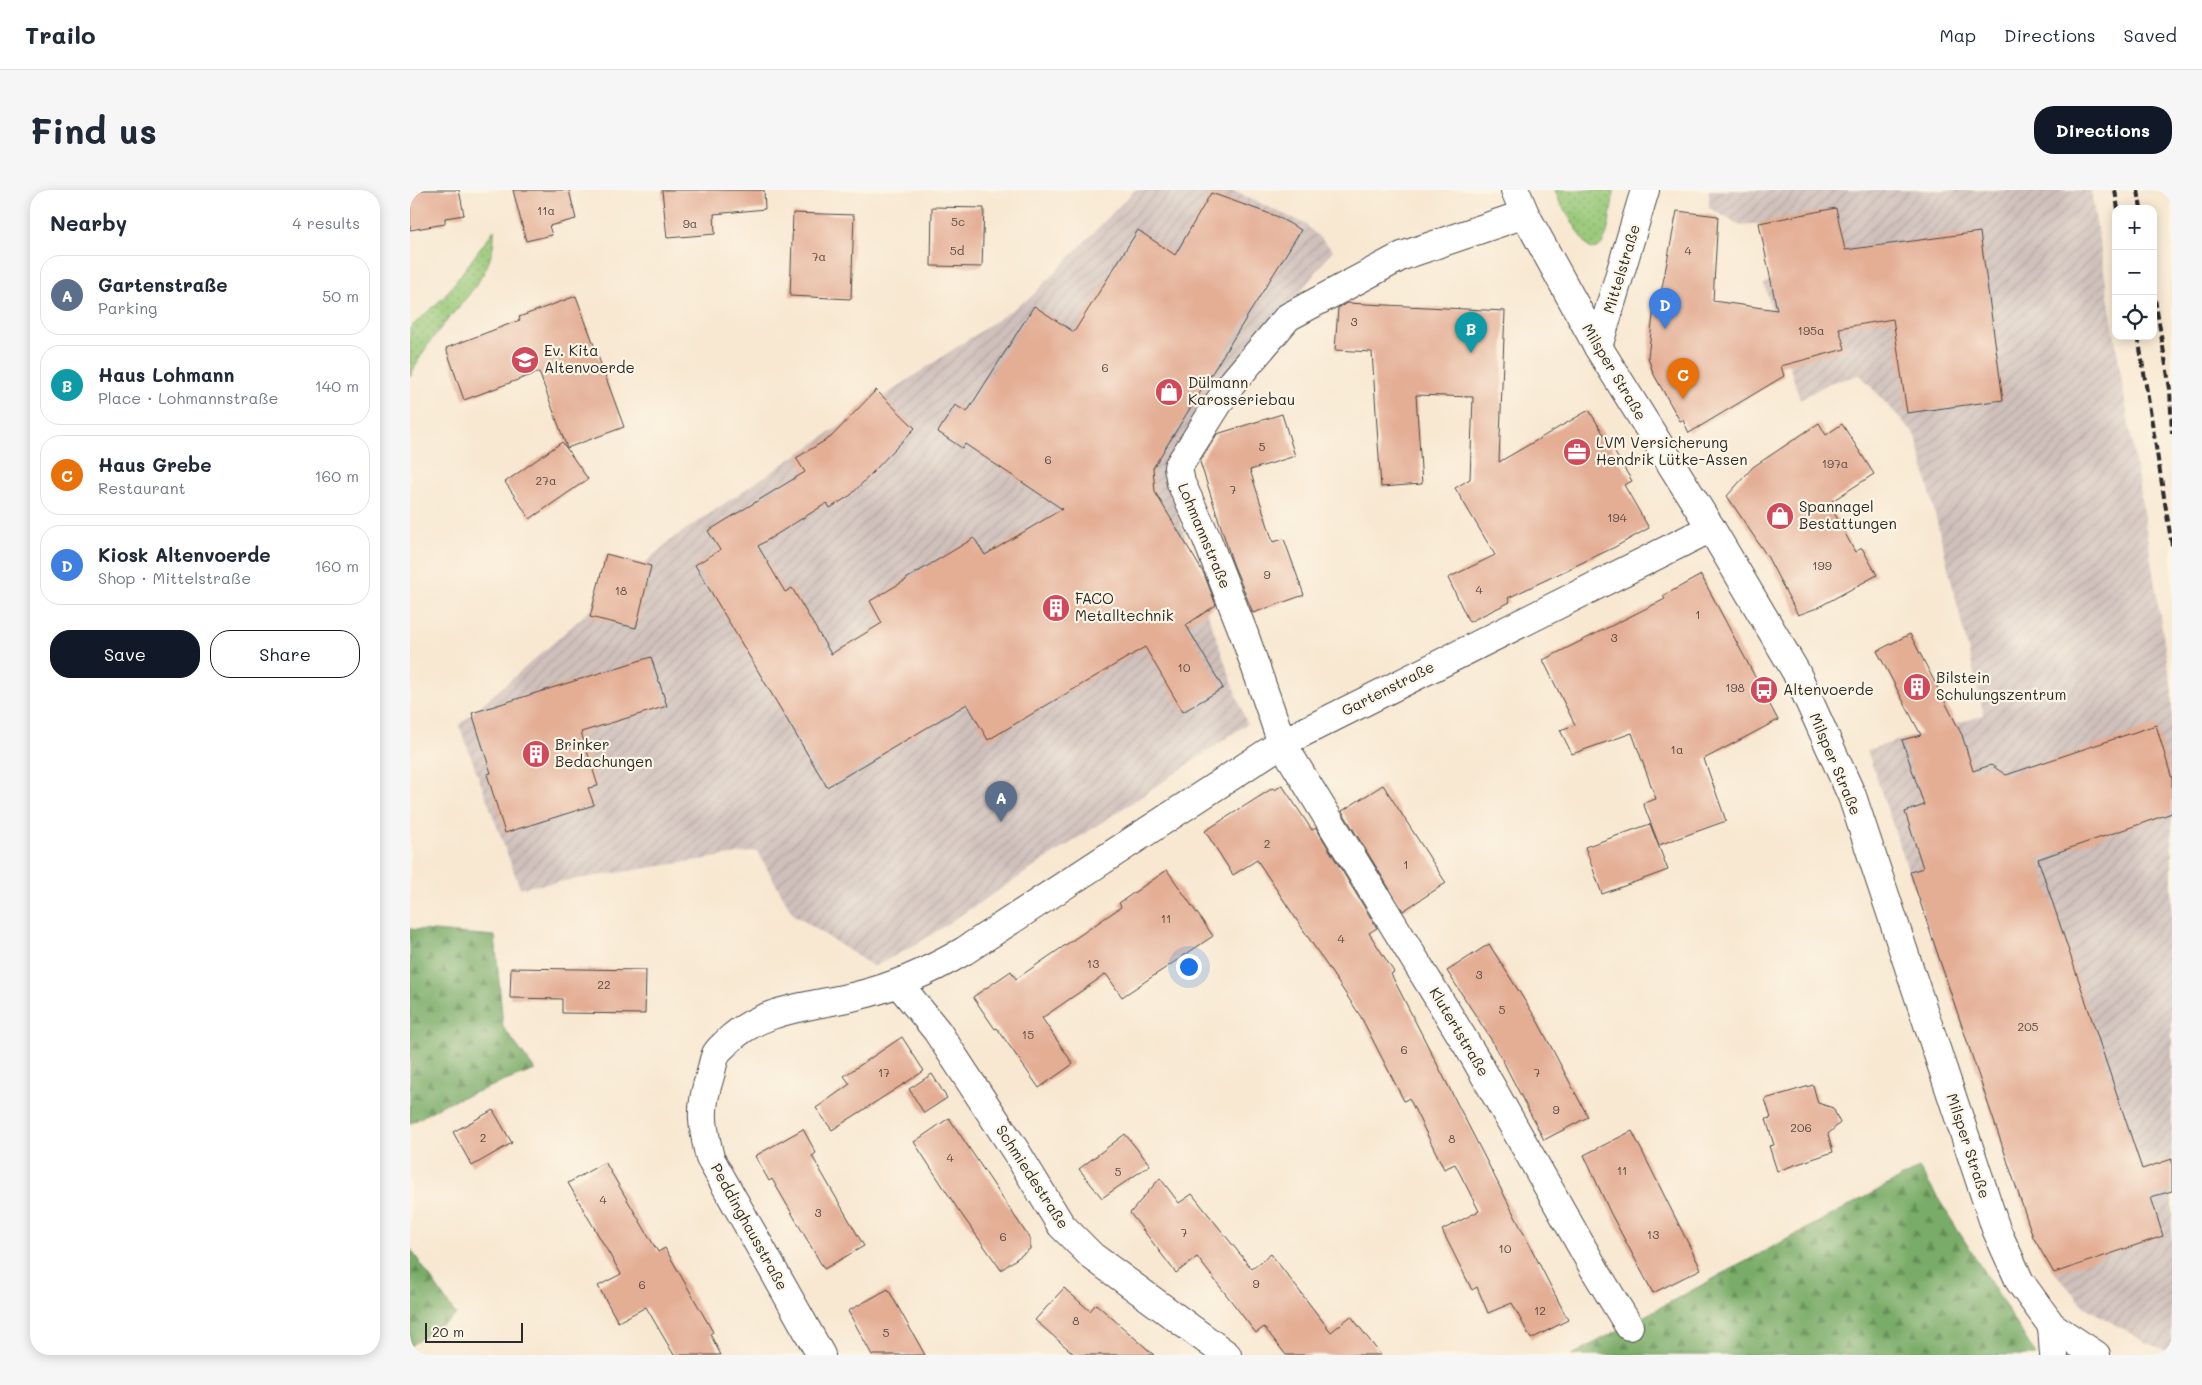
<!DOCTYPE html>
<meta charset="utf-8">
<style>
body{margin:0;font-family:Mali,sans-serif;background:#f6f6f7;color:#1f2937}
.controls{position:absolute;right:15px;top:15px;display:grid;overflow:hidden;border-radius:10px;box-shadow:0 2px 12px #0003}
.controls button{width:45px;height:45px;display:grid;place-items:center;padding:0;border:0;border-bottom:1px solid #e0e1e3;background:#fff;color:#1f2937;font:25px sans-serif}
.scale{position:absolute;left:15px;bottom:12px;width:98px;box-sizing:border-box;padding-left:5px;border:2px solid #2b2b2b;border-top:0;font-size:14px;line-height:18px;white-space:nowrap;color:#2b2b2b;-webkit-text-stroke:4px #fcf5e5;paint-order:stroke}
.you{position:absolute;left:778px;top:776px;width:18px;height:18px;margin:-12px;border:4px solid #fff;border-radius:50%;background:#1a73e8;box-shadow:0 0 0 8px #1a73e833}
.badge{display:grid;place-items:center;width:32px;height:32px;border-radius:50%;background:#111827;color:#fff;font-size:16px;font-weight:700}
.pin{position:absolute;translate:-50% -41px;filter:drop-shadow(0 1px 2px #0008)}
.pin::after{content:'';position:absolute;top:26px;width:18px;height:15px;background:inherit;clip-path:polygon(0 0,100% 0,50% 100%)}
.list{margin:0;padding:0;list-style:none}
h2{display:flex;justify-content:space-between;align-items:center;height:65px;margin:0;padding:0 20px;font-size:21px}
h2 small{font-size:16px;font-weight:400;color:#747a83}
.list li{display:grid;grid-template-columns:32px 1fr auto;gap:15px;align-items:center;box-sizing:border-box;height:80px;margin:0 10px 10px;padding:0 10px;border:1px solid #e0e1e3;border-radius:20px}
.list b{display:block;font-size:19px;white-space:nowrap}
.list p{margin:0;font-size:16px;white-space:nowrap;color:#747a83}
.list em{font-size:16px;font-style:normal;color:#747a83}
.actions{display:flex;gap:10px;padding:15px 20px}
.actions a{flex:1;padding:11px 0;border:1px solid #111827;border-radius:20px;text-align:center;font-size:18px;color:#111827}
.actions .main{background:#111827;color:#fff}
.icon{flex:none;width:28px;height:28px;fill:none;stroke:currentColor;stroke-width:2;stroke-linecap:round;stroke-linejoin:round}
.map{position:relative;flex:none;width:1762px;height:1165px;overflow:hidden;border-radius:20px}
header{display:flex;align-items:center;gap:30px;box-sizing:border-box;height:70px;padding:0 25px;background:#fff;border-bottom:1px solid #e0e1e3}
header strong{font-size:24px}
nav{display:flex;gap:28px;margin-inline-start:auto;font-size:18px}
.intro{display:flex;align-items:center;justify-content:space-between;box-sizing:border-box;height:120px;padding:0 30px}
h1{margin:0;font-size:35px}
.button{padding:12px 22px;border-radius:20px;background:#111827;color:#fff;font-size:18px;font-weight:700}
main{display:flex;gap:30px;padding:0 30px}
aside{flex:1;background:#fff;border-radius:20px;box-shadow:0 2px 12px #0003}
.map>svg:first-child{display:block}
.industrial{fill:url(#industrial-furrows)}
.grass{fill:url(#grass-dots);stroke:#617a52}
.forest{fill:url(#forest-firs);stroke:#526c4a}
.building{fill:#e4ae95}
.lines{fill:none;stroke-linecap:round;stroke-linejoin:round}
.minor-casing{stroke:#4a4744;stroke-width:30}
.tertiary-casing{stroke:#4a4744;stroke-width:30}
.minor{stroke:#fff;stroke-width:28}
.tertiary{stroke:#fff;stroke-width:28}
.rail{stroke:#2b2b2b;stroke-width:4;stroke-dasharray:8 4;stroke-linecap:butt}
.labels{text-anchor:middle;stroke-width:4.5;stroke-linejoin:round;paint-order:stroke}
.number-label{font-size:12px;fill:#594c46}
.street-label{font-size:15px;fill:#2b2b2b;stroke:#fcf5e5}
.poi-label{font-size:15px;fill:#2b2b2b;stroke:#fcf5e5;text-anchor:start}
</style>
<header>
<strong>Trailo</strong>
<nav><a>Map</a><a>Directions</a><a>Saved</a></nav>
</header>
<div class="intro"><h1>Find us</h1><a class="button">Directions</a></div>
<main>
<aside>
<h2>Nearby<small>4 results</small></h2>
<ul class="list">
<li><span class="badge" style="background:#5c6f8a">A</span><div><b>Gartenstraße</b><p>Parking</p></div><em>50 m</em></li>
<li><span class="badge" style="background:#0f9aa8">B</span><div><b>Haus Lohmann</b><p>Place · Lohmannstraße</p></div><em>140 m</em></li>
<li><span class="badge" style="background:#e8710a">C</span><div><b>Haus Grebe</b><p>Restaurant</p></div><em>160 m</em></li>
<li><span class="badge" style="background:#3f7fe0">D</span><div><b>Kiosk Altenvoerde</b><p>Shop · Mittelstraße</p></div><em>160 m</em></li>
</ul>
<div class="actions"><a class="main">Save</a><a>Share</a></div>
</aside>
<div class="map">
<svg width="1762" height="1165" viewBox="0 0 1762 1165">
<defs>
<pattern id="industrial-furrows" width="10" height="10" patternUnits="userSpaceOnUse" patternTransform="scale(1.25)"><rect width="10" height="10" fill="#cfc0bb"/><path d="M-1 1l2-2M0 10L10 0M9 11l2-2" fill="none" stroke="#b2a5a1"/></pattern>
<pattern id="grass-dots" width="8" height="8" patternUnits="userSpaceOnUse" patternTransform="scale(1.25)"><rect width="8" height="8" fill="#97c878"/><path d="M2 2h.1M6 6h.1" fill="none" stroke="#7ba363" stroke-width="1.8" stroke-linecap="round"/></pattern>
<pattern id="forest-firs" width="22" height="20" patternUnits="userSpaceOnUse" patternTransform="scale(1.25)"><rect width="22" height="20" fill="#79ac68"/><path d="M5 1l3.5 6h-7zM16 11l3.5 6h-7z" fill="#638c56"/></pattern>
</defs>
<rect width="100%" height="100%" fill="#fcf5e5"/>
<filter id="ink" filterUnits="userSpaceOnUse"><feTurbulence type="fractalNoise" baseFrequency=".02" numOctaves="2"/><feDisplacementMap in="SourceGraphic" scale="10" xChannelSelector="R" yChannelSelector="G"/><feConvolveMatrix kernelMatrix="1 2 1 2 8 2 1 2 1" color-interpolation-filters="sRGB"/></filter>
<filter id="wash" filterUnits="userSpaceOnUse"><feTurbulence type="fractalNoise" baseFrequency=".0096" numOctaves="4" result="noise"/><feDisplacementMap in="SourceGraphic" scale="20" xChannelSelector="R" yChannelSelector="G"/><feGaussianBlur stdDeviation="1.12" result="paint"/><feColorMatrix in="noise" values="0 0 0 0 0 0 0 0 0 0 0 0 0 0 0 0 0 1.4 0 .05"/><feComposite in="paint" operator="in"/></filter>
<g filter="url(#wash)">
<rect width="100%" height="100%" fill="#f8e8d2"/>
<path class="industrial" d="M 725,0 L 822,0 L 895,34 L 923,60 L 755,278 L 796,419 L 837,534 L 738,602 L 510,752 L 464,777 L 383,724 L 347,661 L 110,698 L 49,535 L 262,349 L 621,107 Z
M 1299,0 L 1681,0 L 1762,500 L 1762,1163 L 1737,1153 L 1675,1117 L 1645,1083 L 1624,1047 L 1457,560 L 1574,525 L 1506,246 L 1450,185 L 1419,193 L 1390,210 L 1354,94 L 1363,88 L 1351,34 L 1331,36 L 1299,18 Z"/>
<path class="grass" d="M 1145,0 L 1204,0 C 1202,12 1199,50 1190,56 C 1187,59 1183,59 1179,58 L 1150,13 Z
M 84,40 C 86,85 50,112 26,144 C 15,158 7,172 0,187 L 0,138 L 35,106 Z"/>
<path class="forest" d="M 0,739 L 85,746 L 93,837 L 125,880 L 34,914 L 0,934 Z
M 1509,978 L 1626,1165 L 1162,1165 Z
M 0,1058 L 46,1125 L 0,1156 Z"/>
<g id="blocks">
<path class="building" d="M 0,0 L 49,0 L 54,25 L 35,28 L 35,34 L 0,40 Z
M 103,0 L 159,0 L 166,29 L 139,36 L 142,45 L 116,51 Z
M 252,0 L 354,0 L 355,19 L 304,24 L 305,44 L 257,48 Z
M 801,3 L 866,26 L 891,40 L 743,278 L 745,302 L 794,384 L 806,415 L 776,435 L 813,498 L 773,522 L 735,457 L 578,550 L 557,514 L 417,597 L 285,375 L 310,360 L 298,341 L 395,282 L 386,268 L 421,247 L 466,200 L 505,238 L 441,305 L 420,318 L 417,313 L 348,356 L 375,402 L 382,398 L 421,464 L 472,433 L 460,411 L 496,390 L 496,389 L 564,348 L 575,365 L 652,319 L 555,254 L 552,258 L 528,242 L 545,215 L 557,222 L 624,116 L 664,142 L 728,40 L 765,65 Z
M 522,17 L 574,18 L 572,77 L 521,76 Z
M 1426,18 L 1435,60 L 1570,42 L 1593,210 L 1497,223 L 1483,129 L 1429,138 L 1435,159 L 1371,176 L 1374,186 L 1279,243 L 1273,230 L 1270,231 L 1243,183 L 1238,167 L 1244,117 L 1248,118 L 1267,21 L 1308,26 L 1303,111 L 1367,120 L 1349,33 Z
M 383,23 L 444,25 L 441,109 L 380,106 Z
M 166,106 L 214,237 L 157,258 L 129,182 L 54,210 L 36,158 L 110,130 L 109,127 Z
M 937,113 L 1095,121 L 1089,272 L 1179,220 L 1222,291 L 1214,295 L 1239,338 L 1205,357 L 1098,408 L 1100,412 L 1059,432 L 1038,388 L 1085,365 L 1045,298 L 1060,289 L 1063,207 L 1006,205 L 1012,294 L 971,297 L 962,162 L 925,160 L 928,118 Z
M 872,224 L 885,266 L 840,280 L 863,352 L 874,349 L 894,405 L 843,423 L 822,371 L 790,272 L 807,244 Z
M 1409,233 L 1416,245 L 1432,234 L 1464,284 L 1419,313 L 1445,362 L 1452,358 L 1467,385 L 1407,418 L 1388,425 L 1357,366 L 1317,306 L 1343,277 Z
M 152,252 L 178,289 L 120,329 L 95,292 Z
M 196,364 L 241,376 L 226,438 L 180,427 Z
M 1291,385 L 1368,530 L 1294,569 L 1316,631 L 1249,655 L 1233,613 L 1246,609 L 1222,543 L 1162,564 L 1150,540 L 1165,535 L 1133,470 L 1255,409 L 1253,406 Z
M 1500,444 L 1552,545 L 1563,581 L 1581,575 L 1596,585 L 1746,535 L 1762,589 L 1762,623 L 1628,669 L 1732,979 L 1762,969 L 1762,1001 L 1741,1007 L 1753,1046 L 1644,1083 L 1623,1047 L 1500,682 L 1513,678 L 1495,622 L 1514,615 L 1492,550 L 1511,545 L 1467,461 Z
M 241,467 L 257,516 L 171,542 L 188,596 L 178,598 L 184,615 L 95,643 L 77,584 L 81,583 L 62,523 Z
M 872,595 L 902,640 L 906,638 L 967,738 L 959,743 L 984,782 L 981,784 L 1158,1130 L 1121,1149 L 1102,1113 L 1078,1123 L 1067,1097 L 1062,1100 L 1032,1040 L 1069,1021 L 1045,974 L 1034,979 L 999,908 L 994,911 L 951,827 L 847,670 L 823,685 L 795,641 L 863,598 L 865,600 Z
M 973,595 L 1036,693 L 993,721 L 932,621 Z
M 1240,634 L 1258,680 L 1192,704 L 1175,657 Z
M 757,680 L 803,746 L 712,807 L 696,784 L 632,828 L 663,874 L 629,898 L 587,838 L 585,839 L 563,807 L 601,781 L 606,789 L 711,717 L 709,713 Z
M 1079,754 L 1127,830 L 1178,927 L 1134,950 L 1084,854 L 1037,781 Z
M 101,778 L 236,780 L 235,824 L 152,823 L 152,809 L 100,808 Z
M 492,847 L 514,881 L 422,940 L 406,918 L 440,894 L 434,886 Z
M 522,884 L 537,908 L 514,923 L 499,899 Z
M 1403,895 L 1408,913 L 1423,918 L 1430,933 L 1418,944 L 1423,962 L 1367,981 L 1359,956 L 1364,955 L 1356,929 L 1361,928 L 1355,909 Z
M 83,920 L 102,953 L 62,976 L 43,942 Z
M 539,928 L 620,1049 L 620,1059 L 591,1080 L 547,1018 L 504,952 Z
M 393,939 L 406,963 L 402,966 L 454,1056 L 414,1079 L 362,989 L 359,991 L 345,966 Z
M 1222,941 L 1291,1079 L 1243,1103 L 1200,1022 L 1174,965 Z
M 715,944 L 740,975 L 692,1008 L 669,979 Z
M 195,972 L 248,1062 L 255,1058 L 303,1142 L 300,1144 L 311,1165 L 264,1165 L 236,1117 L 208,1132 L 188,1096 L 211,1084 L 158,993 Z
M 750,988 L 769,1013 L 782,1004 L 842,1079 L 861,1064 L 921,1142 L 941,1126 L 971,1165 L 876,1165 L 854,1137 L 846,1143 L 787,1067 L 766,1083 L 720,1023 Z
M 654,1098 L 680,1121 L 686,1114 L 744,1165 L 665,1165 L 625,1130 Z
M 478,1099 L 515,1165 L 462,1165 L 438,1121 Z"/>
</g>
</g>
<g filter="url(#ink)">
<use href="#blocks" fill-opacity="0" stroke="#4a4744" stroke-width="1"/>
<g class="lines">
<defs>
<path id="minor" d="M 1115,24 L 992,66 L 878,127 L 818,198 L 768,277 L 771,293 L 796,347 L 834,444 L 872,553 L 1065,868 L 1186,1082 L 1219,1136
M 1188,157 L 1235,0
M 488,793 L 527,841 L 607,963 L 651,1035 L 682,1066 L 817,1165
M 1642,1136 L 1644,1165
M 411,1165 L 300,968 C 292,935 289,919 300,886 C 302,879 303,871 306,864 C 308,860 313,856 316,853 C 350,818 401,817 446,806 C 484,797 520,781 554,761 L 872,553 L 1301,338"/>
<path id="tertiary" d="M 1105,0 L 1115,24 L 1188,157 L 1301,338 L 1386,482 L 1442,606 L 1586,1039 L 1610,1092 L 1642,1136 L 1686,1165"/>
</defs>
<use href="#minor" class="minor-casing"/>
<use href="#tertiary" class="tertiary-casing"/>
<use href="#minor" class="minor"/>
<use href="#tertiary" class="tertiary"/>
<path class="rail" d="M 1705,0 L 1708,19
M 1728,0 L 1731,19
M 1743,97 L 1760,199 L 1762,244
M 1728,146 L 1762,356"/>
</g>
</g>
<defs>
<symbol id="school-disc" viewBox="-11 -11 22 22"><circle r="9.5" fill="#d1495b" stroke="#fcf5e5"/><path d="M0-5L7-2L0 1L-7-2ZM-4 1L0 2.5L4 1V4Q0 6-4 4Z" fill="#fff"/></symbol>
<symbol id="shop-disc" viewBox="-11 -11 22 22"><circle r="9.5" fill="#d1495b" stroke="#fcf5e5"/><path d="M-5-2.5h2.3a2.7 3.5 0 0 1 5.4 0H5L5.5 6h-11ZM-1.5-2.5h3a1.5 2.3 0 0 0-3 0Z" fill="#fff"/></symbol>
<symbol id="office-disc" viewBox="-11 -11 22 22"><circle r="9.5" fill="#d1495b" stroke="#fcf5e5"/><path d="M-6-3h4V-5.5h4V-3h4V5H-6ZM-1-4.5V-3h2v-1.5ZM-6 0V1H6V0Z" fill="#fff"/></symbol>
<symbol id="building-disc" viewBox="-11 -11 22 22"><circle r="9.5" fill="#d1495b" stroke="#fcf5e5"/><path d="M-4-6H4V6H1V3H-1V6H-4ZM-2.5-4.3h1.7v1.8h-1.7ZM.8-4.3h1.7v1.8H.8ZM-2.5-1h1.7V.8h-1.7ZM.8-1h1.7V.8H.8Z" fill="#fff"/></symbol>
<symbol id="bus-disc" viewBox="-11 -11 22 22"><circle r="9.5" fill="#d1495b" stroke="#fcf5e5"/><path d="M-5-6H5V4H4V6H2V4H-2V6H-4V4H-5ZM-3.5-4V0h7V-4ZM-3.5 1.2v1.5H-2V1.2ZM2 1.2v1.5H3.5V1.2Z" fill="#fff"/></symbol>
</defs>
<g fill-rule="evenodd">
<use href="#school-disc" x="99" y="154" width="32" height="32"/>
<use href="#shop-disc" x="743" y="186" width="32" height="32"/>
<use href="#office-disc" x="1151" y="246" width="32" height="32"/>
<use href="#shop-disc" x="1354" y="310" width="32" height="32"/>
<use href="#building-disc" x="630" y="402" width="32" height="32"/>
<use href="#building-disc" x="1491" y="481" width="32" height="32"/>
<use href="#bus-disc" x="1338" y="484" width="32" height="32"/>
<use href="#building-disc" x="110" y="548" width="32" height="32"/>
</g>
<g class="labels">
<g class="number-label">
<text x="136" y="25">11a</text>
<text x="548" y="36">5c</text>
<text x="280" y="38">9a</text>
<text x="547" y="65">5d</text>
<text x="1278" y="65">4</text>
<text x="409" y="71">7a</text>
<text x="944" y="136">3</text>
<text x="1401" y="145">195a</text>
<text x="695" y="182">6</text>
<text x="852" y="261">5</text>
<text x="638" y="274">6</text>
<text x="1425" y="278">197a</text>
<text x="136" y="295">27a</text>
<text x="823" y="304">7</text>
<text x="1207" y="332">194</text>
<text x="1412" y="380">199</text>
<text x="857" y="389">9</text>
<text x="1069" y="404">4</text>
<text x="211" y="405">18</text>
<text x="1288" y="429">1</text>
<text x="1204" y="452">3</text>
<text x="774" y="482">10</text>
<text x="1325" y="502">198</text>
<text x="1267" y="564">1a</text>
<text x="857" y="658">2</text>
<text x="996" y="679">1</text>
<text x="756" y="733">11</text>
<text x="931" y="753">4</text>
<text x="683" y="778">13</text>
<text x="1069" y="789">3</text>
<text x="194" y="799">22</text>
<text x="1092" y="824">5</text>
<text x="1618" y="841">205</text>
<text x="618" y="849">15</text>
<text x="994" y="864">6</text>
<text x="474" y="887">17</text>
<text x="1127" y="887">7</text>
<text x="1146" y="924">9</text>
<text x="1391" y="942">206</text>
<text x="73" y="952">2</text>
<text x="1042" y="953">8</text>
<text x="540" y="972">4</text>
<text x="1212" y="985">11</text>
<text x="708" y="986">5</text>
<text x="193" y="1014">4</text>
<text x="408" y="1027">3</text>
<text x="774" y="1047">7</text>
<text x="1243" y="1049">13</text>
<text x="593" y="1051">6</text>
<text x="1095" y="1063">10</text>
<text x="846" y="1098">9</text>
<text x="232" y="1099">6</text>
<text x="1130" y="1125">12</text>
<text x="666" y="1135">8</text>
<text x="476" y="1147">5</text>
</g>
<g class="street-label">
<text transform="translate(1212 79) rotate(-73)" y="5">Mittelstraße</text>
<text transform="translate(1204 182) rotate(59)" y="5">Milsper Straße</text>
<text transform="translate(794 346) rotate(67)" y="5">Lohmannstraße</text>
<text transform="translate(978 499) rotate(-27)" y="5">Gartenstraße</text>
<text transform="translate(1425 574) rotate(67)" y="5">Milsper Straße</text>
<text transform="translate(1049 842) rotate(59)" y="5">Klutertstraße</text>
<text transform="translate(1558 956) rotate(72)" y="5">Milsper Straße</text>
<text transform="translate(622 987) rotate(57)" y="5">Schmiedestraße</text>
<text transform="translate(339 1037) rotate(61)" y="5">Peddinghausstraße</text>
</g>
<g class="poi-label">
<text x="134" y="166">Ev. Kita<tspan x="134" dy="17">Altenvoerde</tspan></text>
<text x="778" y="198">Dülmann<tspan x="778" dy="17">Karosseriebau</tspan></text>
<text x="1186" y="258">LVM Versicherung<tspan x="1186" dy="17">Hendrik Lütke-Assen</tspan></text>
<text x="1389" y="322">Spannagel<tspan x="1389" dy="17">Bestattungen</tspan></text>
<text x="665" y="414">FACO<tspan x="665" dy="17">Metalltechnik</tspan></text>
<text x="1526" y="493">Bilstein<tspan x="1526" dy="17">Schulungszentrum</tspan></text>
<text x="1373" y="505">Altenvoerde</text>
<text x="145" y="560">Brinker<tspan x="145" dy="17">Bedachungen</tspan></text>
</g>
</g>
</svg>
<div class="controls">
<button>+</button>
<button>−</button>
<button><svg class="icon" aria-label="locate" viewBox="0 0 24 24"><circle cx="12" cy="12" r="6"/><path d="M12 2v4M12 18v4M2 12h4M18 12h4"/></svg></button>
</div>
<div class="scale">20 m</div>
<div class="you"></div>
<div class="pin badge" style="left:591px;top:632px;background:#5c6f8a">A</div>
<div class="pin badge" style="left:1061px;top:163px;background:#0f9aa8">B</div>
<div class="pin badge" style="left:1273px;top:209px;background:#e8710a">C</div>
<div class="pin badge" style="left:1255px;top:139px;background:#3f7fe0">D</div>
</div>
</main>
